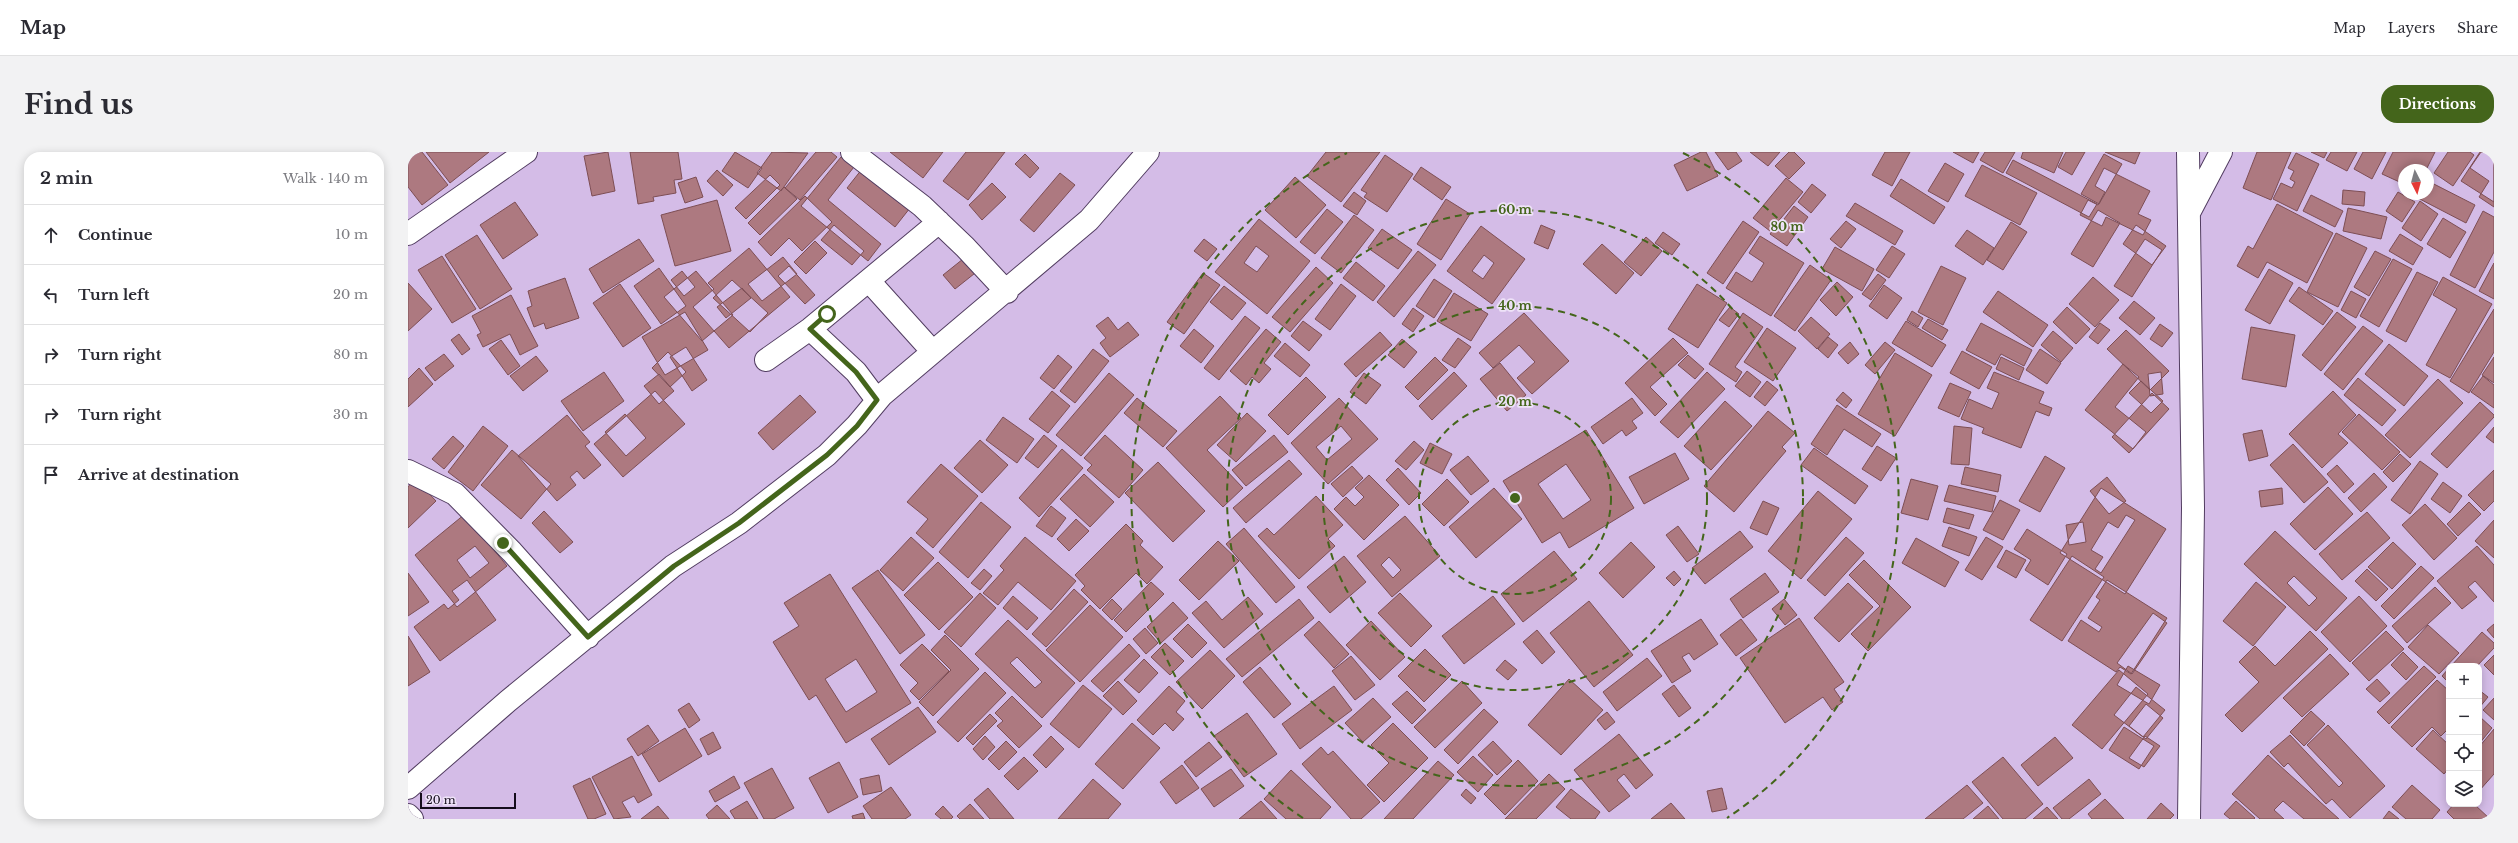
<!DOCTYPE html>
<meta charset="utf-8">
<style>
body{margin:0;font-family:"Libre Baskerville",serif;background:#f2f2f3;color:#2b2b33}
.controls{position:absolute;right:12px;bottom:12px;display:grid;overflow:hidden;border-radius:8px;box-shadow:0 2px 10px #0003}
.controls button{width:36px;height:36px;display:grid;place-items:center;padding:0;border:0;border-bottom:1px solid #e1e1e2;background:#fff;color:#2b2b33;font:20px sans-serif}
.compass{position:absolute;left:1990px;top:12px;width:36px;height:36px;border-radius:50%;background:#fff;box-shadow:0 2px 10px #0003;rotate:174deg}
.scale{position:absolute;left:12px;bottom:10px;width:96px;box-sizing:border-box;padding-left:4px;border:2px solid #150d1c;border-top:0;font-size:11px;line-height:14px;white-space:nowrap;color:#150d1c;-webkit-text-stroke:3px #eee2f8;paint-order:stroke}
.stop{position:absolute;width:12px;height:12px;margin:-9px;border:3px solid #44651b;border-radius:50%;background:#fff}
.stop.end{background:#44651b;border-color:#fff;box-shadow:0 1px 4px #0008}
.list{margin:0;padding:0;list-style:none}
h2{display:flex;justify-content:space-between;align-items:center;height:52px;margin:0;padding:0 16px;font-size:17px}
h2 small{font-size:13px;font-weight:400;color:#7c7c81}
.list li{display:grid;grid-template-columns:26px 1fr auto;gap:12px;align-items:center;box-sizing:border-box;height:60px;padding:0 16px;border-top:1px solid #e1e1e2}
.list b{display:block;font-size:15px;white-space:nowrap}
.list em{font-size:13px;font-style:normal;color:#7c7c81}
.icon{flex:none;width:22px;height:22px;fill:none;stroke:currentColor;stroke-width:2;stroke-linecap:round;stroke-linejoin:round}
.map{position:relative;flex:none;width:2086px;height:667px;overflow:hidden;border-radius:16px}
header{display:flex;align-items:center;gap:24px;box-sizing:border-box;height:56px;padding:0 20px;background:#fff;border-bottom:1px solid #e1e1e2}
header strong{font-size:19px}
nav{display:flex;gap:22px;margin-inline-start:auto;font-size:14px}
.intro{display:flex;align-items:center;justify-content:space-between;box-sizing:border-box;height:96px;padding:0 24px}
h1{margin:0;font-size:28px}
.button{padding:10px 18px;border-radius:16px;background:#44651b;color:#fff;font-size:14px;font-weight:700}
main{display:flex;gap:24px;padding:0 24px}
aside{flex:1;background:#fff;border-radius:16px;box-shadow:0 2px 10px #0003}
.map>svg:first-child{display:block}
.building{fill:#ad7980;stroke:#7d4e54;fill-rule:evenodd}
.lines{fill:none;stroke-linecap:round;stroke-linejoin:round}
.minor-casing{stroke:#523d61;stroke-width:24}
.minor{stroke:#fff;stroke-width:22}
.route{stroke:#44651b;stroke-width:5}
.ring{fill:none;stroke:#44651b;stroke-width:2;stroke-dasharray:7 5}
.centre{fill:#44651b;stroke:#eee2f8;stroke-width:2}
.ring-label{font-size:12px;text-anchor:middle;font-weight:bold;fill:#44651b;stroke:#eee2f8;stroke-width:3.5;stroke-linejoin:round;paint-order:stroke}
</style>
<header>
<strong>Map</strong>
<nav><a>Map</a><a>Layers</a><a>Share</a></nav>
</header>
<div class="intro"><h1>Find us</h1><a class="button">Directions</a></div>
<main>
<aside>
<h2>2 min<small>Walk · 140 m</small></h2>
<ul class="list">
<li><svg class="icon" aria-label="ahead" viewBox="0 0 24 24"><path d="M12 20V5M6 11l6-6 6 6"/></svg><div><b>Continue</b></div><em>10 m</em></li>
<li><svg class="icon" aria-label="left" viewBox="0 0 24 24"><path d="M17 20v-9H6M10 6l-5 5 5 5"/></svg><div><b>Turn left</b></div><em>20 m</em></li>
<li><svg class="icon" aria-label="right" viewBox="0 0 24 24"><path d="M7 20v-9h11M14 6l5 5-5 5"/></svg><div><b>Turn right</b></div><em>80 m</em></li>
<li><svg class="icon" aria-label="right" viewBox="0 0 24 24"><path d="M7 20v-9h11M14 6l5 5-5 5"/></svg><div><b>Turn right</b></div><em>30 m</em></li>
<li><svg class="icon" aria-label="arrive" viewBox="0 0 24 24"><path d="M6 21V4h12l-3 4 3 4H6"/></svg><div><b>Arrive at destination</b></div></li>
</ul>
</aside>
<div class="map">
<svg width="2086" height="667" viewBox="0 0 2086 667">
<rect width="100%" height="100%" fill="#d4bce7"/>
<path class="building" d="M 0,0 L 14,0 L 40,33 L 14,53 L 0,35 Z
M 18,0 L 81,0 L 42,31 Z
M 200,0 L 207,39 L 184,44 L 176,4 Z
M 222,0 L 270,0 L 274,27 L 266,28 L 268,41 L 245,45 L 246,49 L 230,52 Z
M 327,0 L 354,16 L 340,36 L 314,19 Z
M 364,0 L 400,1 L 373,39 L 349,21 Z
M 408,0 L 423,0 L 429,5 L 392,48 L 377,36 Z
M 482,0 L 535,0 L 515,26 Z
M 558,0 L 597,0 L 560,48 L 535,29 Z
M 918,0 L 972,0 L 933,50 L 899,24 Z
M 1293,0 L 1298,0 L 1310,24 L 1279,39 L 1266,13 Z
M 1307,0 L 1328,0 L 1334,9 L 1320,18 Z
M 1342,0 L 1372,0 L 1360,14 Z
M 1381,0 L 1386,0 L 1397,11 L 1381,27 L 1367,14 Z
M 1477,0 L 1502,0 L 1484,34 L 1464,23 Z
M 1545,0 L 1571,0 L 1565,11 Z
M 1577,0 L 1607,0 L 1595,21 L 1572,8 Z
M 1615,0 L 1655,0 L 1646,21 L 1613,6 Z
M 1658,0 L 1677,0 L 1664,23 L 1650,15 Z
M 1697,0 L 1732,0 L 1727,12 Z
M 1849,0 L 1883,0 L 1863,48 L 1835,36 Z
M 1903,0 L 1919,0 L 1916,6 Z
M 1923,0 L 1949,0 L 1939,19 L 1918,8 Z
M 1955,0 L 1978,0 L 1964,27 L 1946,17 Z
M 1985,0 L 2027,0 L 2018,18 L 1996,18 L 1996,32 L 1974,22 Z
M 2040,0 L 2062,0 L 2066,3 L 2045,34 L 2026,21 Z
M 2072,0 L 2086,0 L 2086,50 L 2053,29 Z
M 2073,0 L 2086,0 L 2086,55 L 2071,45 L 2081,29 L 2062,16 Z
M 1888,1 L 1911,12 L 1889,59 L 1865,47 L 1873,31 L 1884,36 L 1887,30 L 1882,27 L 1886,19 L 1880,16 Z
M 617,2 L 631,16 L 622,26 L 607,12 Z
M 1696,2 L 1714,12 L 1691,52 L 1673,42 Z
M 977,3 L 1005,22 L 979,60 L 956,45 L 959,41 L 953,38 Z
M 433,5 L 446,15 L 420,48 L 473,92 L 460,109 L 393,54 Z
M 1605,8 L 1689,52 L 1681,65 L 1598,21 Z
M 1537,11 L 1556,22 L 1540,50 L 1520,39 Z
M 1574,13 L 1629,41 L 1612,73 L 1557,44 Z
M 1013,15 L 1043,35 L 1034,48 L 1005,27 Z
M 1696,16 L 1742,39 L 1730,62 L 1743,68 L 1735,83 L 1698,65 L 1694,74 L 1672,63 L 1680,48 L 1690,53 L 1697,40 L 1687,34 Z
M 454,17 L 502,56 L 487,75 L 439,36 Z
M 309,18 L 325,33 L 315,44 L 299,29 Z
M 652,21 L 667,33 L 626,80 L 612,68 Z
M 362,23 L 372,33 L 338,67 L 327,56 Z
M 288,25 L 295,45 L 277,51 L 270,31 Z
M 887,25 L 918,53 L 888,86 L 857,58 Z
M 1378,26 L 1395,40 L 1362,79 L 1345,66 Z
M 1493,27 L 1537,55 L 1526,72 L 1482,44 Z
M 2020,29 L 2067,53 L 2058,71 L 2006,44 L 2007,42 L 2020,42 Z
M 584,31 L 598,45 L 574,68 L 561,53 Z
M 1404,32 L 1418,43 L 1403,61 L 1390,50 Z
M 376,35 L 389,47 L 352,83 L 340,71 Z
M 1935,38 L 1957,40 L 1956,54 L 1934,52 Z
M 946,40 L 958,49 L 949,63 L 935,54 Z
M 1990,40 L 2007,50 L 1994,70 L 1978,59 Z
M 1903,43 L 1935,59 L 1927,75 L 1895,59 Z
M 397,44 L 424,70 L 394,99 L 381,86 L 363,104 L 350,90 Z
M 1038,47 L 1062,62 L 1033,108 L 1009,92 Z
M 309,48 L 323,99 L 267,114 L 253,63 Z
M 2012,49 L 2030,62 L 2013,89 L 1994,76 Z
M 107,50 L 130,83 L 95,107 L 72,73 Z
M 1447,51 L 1495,79 L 1487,93 L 1438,64 Z
M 1869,52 L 1925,81 L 1899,131 L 1859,110 L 1850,126 L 1829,114 L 1840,94 L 1845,97 Z
M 1386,54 L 1400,65 L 1379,94 L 1362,82 L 1370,71 L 1376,75 L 1379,70 L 1376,67 Z
M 1940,56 L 1979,65 L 1973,87 L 1935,79 Z
M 919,57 L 935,70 L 907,102 L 892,90 Z
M 1690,58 L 1712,71 L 1685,115 L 1663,102 Z
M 2075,59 L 2086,65 L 2086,100 L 2067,136 L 2042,123 Z
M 946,63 L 966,78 L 933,121 L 913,106 Z
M 2035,66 L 2058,80 L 2042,106 L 2019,92 Z
M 851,67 L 902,109 L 859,162 L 807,120 ZM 848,94 L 861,104 L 849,120 L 836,111 Z
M 1335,69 L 1351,80 L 1315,132 L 1299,121 Z
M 1438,69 L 1448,77 L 1433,96 L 1422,87 Z
M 1603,70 L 1619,80 L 1595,118 L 1579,108 Z
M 426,73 L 456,99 L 444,113 L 413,88 Z
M 1133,73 L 1147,79 L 1140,97 L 1126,91 Z
M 1728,73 L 1758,94 L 1744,113 L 1715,92 Z
M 1073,74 L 1117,107 L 1084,152 L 1039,119 ZM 1076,103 L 1086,111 L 1075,127 L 1064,119 Z
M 974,77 L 1004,98 L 990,117 L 960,96 Z
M 1559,78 L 1586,96 L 1575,113 L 1547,94 Z
M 1255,80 L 1272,92 L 1264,103 L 1247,91 Z
M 1928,81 L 1959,96 L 1930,155 L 1899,140 Z
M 1992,82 L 2015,96 L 2005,113 L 1981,99 Z
M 69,83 L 104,137 L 72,157 L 37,103 Z
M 1352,84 L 1396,111 L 1363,164 L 1318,136 L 1328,120 L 1344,130 L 1356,111 L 1341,101 Z
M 1238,85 L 1254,99 L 1233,124 L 1216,110 Z
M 231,87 L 246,109 L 195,141 L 181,117 Z
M 796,87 L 809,97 L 799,109 L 786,99 Z
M 1737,87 L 1754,98 L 1724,145 L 1706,134 Z
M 407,89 L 419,101 L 398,122 L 386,110 Z
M 1194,92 L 1226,121 L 1208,142 L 1175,112 Z
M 1484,94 L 1497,102 L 1481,126 L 1468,118 Z
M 1427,95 L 1466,117 L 1454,139 L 1414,117 Z
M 341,96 L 382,145 L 321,196 L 285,155 L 306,137 L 300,131 ZM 334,136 L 343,146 L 318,166 L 309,155 Z
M 565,99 L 576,114 L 547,137 L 535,123 Z
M 1010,99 L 1028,113 L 986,165 L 969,150 Z
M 1967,99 L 1983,107 L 1961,144 L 1946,135 Z
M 34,104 L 68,157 L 44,171 L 10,118 Z
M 375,105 L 389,122 L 354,149 L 340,132 Z
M 1985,107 L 2004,117 L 1971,175 L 1952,164 Z
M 948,110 L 977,134 L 965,149 L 935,126 Z
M 2086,111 L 2086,147 L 2071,139 Z
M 1402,113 L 1423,128 L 1387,179 L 1366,164 Z
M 381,114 L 407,143 L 397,152 L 370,124 Z
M 1533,114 L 1558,126 L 1535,173 L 1510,160 Z
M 908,115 L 925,131 L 882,180 L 864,165 Z
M 251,116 L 278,154 L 253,172 L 226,134 Z
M 1861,117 L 1885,131 L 1862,172 L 1837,158 Z
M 274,119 L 287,135 L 276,144 L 263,128 Z
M 288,119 L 325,163 L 294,189 L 256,145 Z
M 2009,120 L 2030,130 L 1998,190 L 1978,179 Z
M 795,121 L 812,133 L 776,182 L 759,170 Z
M 1470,122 L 1478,128 L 1463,148 L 1454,142 Z
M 1685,125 L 1711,148 L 1687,175 L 1661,152 Z
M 2035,125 L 2084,152 L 2042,226 L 2018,213 L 2049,157 L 2025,143 Z
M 157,126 L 171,166 L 138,177 L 136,171 L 126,175 L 119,156 L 124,154 L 120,139 Z
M 1026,127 L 1044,139 L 1026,166 L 1008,154 Z
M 324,128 L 360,161 L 342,180 L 305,146 Z
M 1429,130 L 1445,145 L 1428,164 L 1412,148 Z
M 0,131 L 24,157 L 0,179 Z
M 212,132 L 243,176 L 215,195 L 185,151 Z
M 933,132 L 948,144 L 922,178 L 907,167 Z
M 1289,132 L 1319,151 L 1290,196 L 1260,177 Z
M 1476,133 L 1494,146 L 1479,167 L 1461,154 Z
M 816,134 L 838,151 L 824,168 L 802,150 Z
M 1891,135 L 1925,159 L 1915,173 L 1881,149 Z
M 1590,139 L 1640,173 L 1625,195 L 1575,160 Z
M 1943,139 L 1958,147 L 1948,166 L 1933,158 Z
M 1046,141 L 1080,162 L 1063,189 L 1029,169 Z
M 103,143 L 130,194 L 112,203 L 102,182 L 75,195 L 69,183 L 73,181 L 64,164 Z
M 1726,149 L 1747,166 L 1732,183 L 1711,166 Z
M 1322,155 L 1331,162 L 1321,175 L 1311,168 Z
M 1659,155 L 1682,177 L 1668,192 L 1645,170 Z
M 1005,156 L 1016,164 L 1005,180 L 994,172 Z
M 2086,157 L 2086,200 L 2061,241 L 2042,229 Z
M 1504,159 L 1515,166 L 1510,175 L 1499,168 Z
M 277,160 L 300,198 L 257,223 L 234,185 Z
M 1929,160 L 1948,175 L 1913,219 L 1894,203 Z
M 1116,161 L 1161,209 L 1124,242 L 1109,226 L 1127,210 L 1111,193 L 1085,216 L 1071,201 Z
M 1335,161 L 1355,175 L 1327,215 L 1334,220 L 1328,230 L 1301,212 Z
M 837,164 L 852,176 L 811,228 L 796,216 Z
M 700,165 L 710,178 L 720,170 L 731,183 L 702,205 L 692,191 L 698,186 L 688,174 Z
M 1403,165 L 1422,182 L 1409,197 L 1390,179 Z
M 1520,167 L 1540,178 L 1534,188 L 1514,176 Z
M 895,169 L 914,183 L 901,199 L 883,184 Z
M 1498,169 L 1538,193 L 1524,215 L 1484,191 Z
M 1573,171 L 1624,198 L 1616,214 L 1593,202 L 1587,213 L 1558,198 Z
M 1692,171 L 1702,178 L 1690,192 L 1681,185 Z
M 1752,172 L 1765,181 L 1754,195 L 1742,187 Z
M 1955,174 L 1975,189 L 1935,238 L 1916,222 Z
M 1843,175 L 1887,183 L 1878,235 L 1834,227 Z
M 1359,176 L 1388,196 L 1365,229 L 1336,210 Z
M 786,177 L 806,194 L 793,211 L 772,194 Z
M 858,177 L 873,190 L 856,211 L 863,217 L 851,231 L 844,225 L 838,233 L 822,219 Z
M 1718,178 L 1761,219 L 1742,238 L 1699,197 Z
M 1645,179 L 1665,196 L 1653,210 L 1633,193 Z
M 972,180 L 984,193 L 948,225 L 936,212 Z
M 51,182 L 62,197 L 54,203 L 43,188 Z
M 1420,185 L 1430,193 L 1420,206 L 1410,197 Z
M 1050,186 L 1063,195 L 1047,216 L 1034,208 Z
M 1265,186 L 1280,201 L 1242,235 L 1259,252 L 1247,264 L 1217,231 Z
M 994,187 L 1009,200 L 996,216 L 980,203 Z
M 93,188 L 112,214 L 100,223 L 81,197 Z
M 1442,190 L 1451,202 L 1440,212 L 1430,201 Z
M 1477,190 L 1487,198 L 1467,222 L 1457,213 Z
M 877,191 L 902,213 L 892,225 L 866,204 Z
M 1981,192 L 2020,224 L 1996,254 L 1957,222 Z
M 278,195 L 299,228 L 284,239 L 262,205 Z
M 685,197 L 701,209 L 667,251 L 652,239 Z
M 1632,197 L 1653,211 L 1639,232 L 1618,218 Z
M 1554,199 L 1584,215 L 1571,237 L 1542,221 Z
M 260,200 L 278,220 L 262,235 L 244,216 Z
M 1487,201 L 1524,223 L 1487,284 L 1450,262 Z
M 36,202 L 46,214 L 27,229 L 17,216 Z
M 650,203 L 664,215 L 646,237 L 632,226 Z
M 1280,203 L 1296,217 L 1287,227 L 1270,213 Z
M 128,204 L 140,219 L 115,239 L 102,224 Z
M 1027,205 L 1040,218 L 1010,248 L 997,235 Z
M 1593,205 L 1616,216 L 1611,228 L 1588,217 Z
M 2086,205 L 2086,231 L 2074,223 Z
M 1092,211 L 1118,243 L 1099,259 L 1072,227 Z
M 1715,212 L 1731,225 L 1707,255 L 1738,280 L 1725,297 L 1677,258 Z
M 11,216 L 25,232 L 0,255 L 0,227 Z
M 1339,219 L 1353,230 L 1342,245 L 1327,234 Z
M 196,220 L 216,249 L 175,279 L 153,249 Z
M 1046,220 L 1059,234 L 1024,268 L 1011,254 Z
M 1299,220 L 1317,237 L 1270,286 L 1252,270 Z
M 1586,220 L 1636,240 L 1631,251 L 1644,256 L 1641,264 L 1628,259 L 1613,296 L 1574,281 L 1576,276 L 1553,267 L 1561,247 L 1584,257 L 1591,241 L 1579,236 Z
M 1753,220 L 1755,242 L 1742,244 L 1740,222 Z
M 701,221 L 726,243 L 673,304 L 648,283 Z
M 956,221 L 973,233 L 958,252 L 942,240 Z
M 251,222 L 266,239 L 251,252 L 236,234 Z
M 2075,224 L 2086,233 L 2086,256 L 2063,240 Z
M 898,225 L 918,245 L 880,283 L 860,263 Z
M 1950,226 L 1988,258 L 1974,274 L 1936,243 Z
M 2030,227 L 2055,251 L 2002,306 L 1977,283 Z
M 1359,229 L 1370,238 L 1357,254 L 1346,245 Z
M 1733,229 L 1755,249 L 1743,261 L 1721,241 Z
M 1542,231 L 1563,240 L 1551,265 L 1530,256 Z
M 247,239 L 277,272 L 215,325 L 186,292 Z
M 644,239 L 662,254 L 640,281 L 621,267 Z
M 1925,239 L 1948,263 L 1930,282 L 1940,291 L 1914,316 L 1881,282 Z
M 1435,240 L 1444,248 L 1438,256 L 1428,248 Z
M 1744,241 L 1761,257 L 1721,301 L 1704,285 Z
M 392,243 L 408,260 L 365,298 L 350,281 Z
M 812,244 L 833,266 L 799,298 L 835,336 L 815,355 L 758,296 Z
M 729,246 L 769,279 L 755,295 L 716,261 Z
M 931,246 L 970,287 L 920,332 L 883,291 ZM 933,274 L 944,287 L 919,308 L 908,295 Z
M 1224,246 L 1235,261 L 1224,269 L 1229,276 L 1218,284 L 1214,278 L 1195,292 L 1183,275 Z
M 1317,249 L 1344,274 L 1303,318 L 1276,294 Z
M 2072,250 L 2086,263 L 2086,265 L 2039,316 L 2023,302 Z
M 1429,253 L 1473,282 L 1464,295 L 1436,277 L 1419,303 L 1403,292 Z
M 1360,259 L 1387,281 L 1374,295 L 1378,299 L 1326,360 L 1296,334 Z
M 839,261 L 858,279 L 828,310 L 809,293 Z
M 217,262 L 238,286 L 218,304 L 197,280 Z
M 1951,262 L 1992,300 L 1974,318 L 1934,280 Z
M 159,263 L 182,290 L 177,294 L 193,313 L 176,327 L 169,319 L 162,325 L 168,333 L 149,349 L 110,304 Z
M 595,265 L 626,287 L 609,311 L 578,288 Z
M 75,274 L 100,294 L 65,339 L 40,320 Z
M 1546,274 L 1564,276 L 1561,313 L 1543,312 Z
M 2086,275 L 2086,291 L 2078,285 Z
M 1178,278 L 1226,356 L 1161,396 L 1152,380 L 1134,391 L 1095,329 ZM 1158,312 L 1183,348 L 1155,367 L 1130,332 Z
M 1854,278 L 1860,304 L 1841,309 L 1835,282 Z
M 636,283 L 649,294 L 630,316 L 617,306 Z
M 697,283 L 735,318 L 711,346 L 679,318 L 684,313 L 676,306 Z
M 866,283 L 880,300 L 838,334 L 824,318 Z
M 45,284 L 56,294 L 36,317 L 24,307 Z
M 572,288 L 600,313 L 574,341 L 546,316 Z
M 1006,289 L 1016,298 L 998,318 L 987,309 Z
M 1022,291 L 1044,302 L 1034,322 L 1012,311 Z
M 1885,292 L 1920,330 L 1896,351 L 1862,313 Z
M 1469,294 L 1488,306 L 1473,329 L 1454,317 Z
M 1406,296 L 1460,334 L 1447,352 L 1393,313 Z
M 654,297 L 675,316 L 631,365 L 611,346 Z
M 104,298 L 143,332 L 113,367 L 73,333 Z
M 1267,301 L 1281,327 L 1236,352 L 1221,325 Z
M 1992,302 L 2003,312 L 1985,330 L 1975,320 Z
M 1060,304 L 1081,329 L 1063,343 L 1042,318 Z
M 1637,304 L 1657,316 L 1632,360 L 1611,349 Z
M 881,308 L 894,322 L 838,371 L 825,356 Z
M 2012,309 L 2030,322 L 2002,362 L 1983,348 Z
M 750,310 L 797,359 L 765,390 L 717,341 Z
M 533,312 L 570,344 L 525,396 L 508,381 L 520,367 L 499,350 Z
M 1929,313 L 1946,332 L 1936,341 L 1919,322 Z
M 944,314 L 955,326 L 935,345 L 923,332 Z
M 1557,315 L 1593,323 L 1590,340 L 1553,332 Z
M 990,316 L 1013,341 L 1001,353 L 978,328 Z
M 2086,318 L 2086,349 L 2076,359 L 2060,343 Z
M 1966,321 L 1979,335 L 1953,360 L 1940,346 Z
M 676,322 L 706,350 L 682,375 L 652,347 Z
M 961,323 L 991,353 L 956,388 L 926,357 L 938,345 L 947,354 L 956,345 L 947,336 Z
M 1699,325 L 1718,349 L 1701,362 L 1682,339 Z
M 1039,327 L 1061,350 L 1036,374 L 1014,352 Z
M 1503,327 L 1530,334 L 1520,368 L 1493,361 Z
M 2035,330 L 2054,344 L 2042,361 L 2023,347 Z
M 3,331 L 8,336 L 12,332 L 28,349 L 0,376 L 0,335 Z
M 1541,333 L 1588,344 L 1584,360 L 1536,349 Z
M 1920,335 L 1945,362 L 1907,398 L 1882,372 Z
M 1086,336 L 1114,367 L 1068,406 L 1041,375 Z
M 1693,336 L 1758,377 L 1717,442 L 1652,401 ZM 1718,363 L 1727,368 L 1693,421 L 1687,417 L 1695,405 L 1683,398 L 1700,370 L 1710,376 Z
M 1874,336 L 1875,352 L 1853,355 L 1851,339 Z
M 1410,339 L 1444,367 L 1393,427 L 1360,399 Z
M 908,344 L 935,373 L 920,387 L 927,394 L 891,427 L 850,384 L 859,376 L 866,383 Z
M 1592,348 L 1612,358 L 1595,388 L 1575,378 Z
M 1355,349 L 1371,356 L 1359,383 L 1342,376 Z
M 573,350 L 603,375 L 560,426 L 531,400 Z
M 2061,350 L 2073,362 L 2050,384 L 2039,372 Z
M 2017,352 L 2049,386 L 2026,408 L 1994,373 Z
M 643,354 L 658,366 L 644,385 L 628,374 Z
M 1539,356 L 1566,363 L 1561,377 L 1535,370 Z
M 136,359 L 165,390 L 152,401 L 124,371 Z
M 1959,360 L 1982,386 L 1934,428 L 1911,402 Z
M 57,362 L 99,414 L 49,455 L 7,403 ZM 67,394 L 81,411 L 62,426 L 49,408 Z
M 997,364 L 1032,404 L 984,445 L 949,404 ZM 981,405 L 993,418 L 985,426 L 973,413 Z
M 668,367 L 681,379 L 661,399 L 649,387 Z
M 2086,368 L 2086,406 L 2067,389 Z
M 1675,370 L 1678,390 L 1661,393 L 1658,373 Z
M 718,372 L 735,389 L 732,393 L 755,415 L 739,432 L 728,421 L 692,457 L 673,438 L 677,434 L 667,423 Z
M 1270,374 L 1291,402 L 1279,410 L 1258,383 Z
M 1541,375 L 1569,385 L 1561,404 L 1534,394 Z
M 836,376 L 887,435 L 868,451 L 818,392 Z
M 1619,377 L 1659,402 L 1640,433 L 1617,418 L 1623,408 L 1606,397 Z
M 1332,379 L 1345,395 L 1297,432 L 1284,416 Z
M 1867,379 L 1939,446 L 1908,479 L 1836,412 ZM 1886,424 L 1909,446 L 1901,454 L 1879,431 Z
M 503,385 L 526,406 L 495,439 L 472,418 Z
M 617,385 L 668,429 L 643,458 L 610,430 L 590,453 L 575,441 L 596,418 L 592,414 Z
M 1438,385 L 1456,401 L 1417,444 L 1399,428 Z
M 1578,385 L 1595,395 L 1574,428 L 1557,418 Z
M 1508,386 L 1551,410 L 1537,435 L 1494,411 Z
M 810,389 L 831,409 L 791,448 L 771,428 Z
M 1223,390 L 1247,415 L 1215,446 L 1191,421 Z
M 1985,390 L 2008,412 L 1984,437 L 1960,415 Z
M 2069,394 L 2086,413 L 2086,450 L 2067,429 L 2060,435 L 2069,445 L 2054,457 L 2029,429 Z
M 1598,398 L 1618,408 L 1608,426 L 1589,415 Z
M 1146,399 L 1169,427 L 1115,470 L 1093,442 Z
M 936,404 L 958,430 L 922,461 L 899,435 Z
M 1664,404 L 1696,425 L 1654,489 L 1622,468 Z
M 1456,408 L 1503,455 L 1460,499 L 1443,482 L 1472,454 L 1441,423 Z
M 530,410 L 565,445 L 531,478 L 496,443 Z
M 2013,414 L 2026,426 L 1986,467 L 1973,454 Z
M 576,417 L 584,424 L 572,438 L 563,431 Z
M 1959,417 L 1980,437 L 1968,449 L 1947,429 Z
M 470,418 L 517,483 L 492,502 L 444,436 Z
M 1266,419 L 1273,427 L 1266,434 L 1258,426 Z
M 0,421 L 21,450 L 0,464 Z
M 1357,421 L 1371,440 L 1335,466 L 1322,447 Z
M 422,422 L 503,551 L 438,591 L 408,543 L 401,548 L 365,490 L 391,474 L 376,451 ZM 448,507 L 469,540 L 438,560 L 417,527 Z
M 59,428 L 88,468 L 32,509 L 6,475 L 36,452 L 40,457 L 51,448 L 44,439 Z
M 1699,428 L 1759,466 L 1723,522 L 1712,515 L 1708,520 L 1660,489 L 1673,468 L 1691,480 L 1694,475 L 1680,466 L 1692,448 L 1688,445 Z
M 743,430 L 756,442 L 718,480 L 706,468 Z
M 1848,430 L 1878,455 L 1845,494 L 1815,469 Z
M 1440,431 L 1465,455 L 1431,490 L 1406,466 Z
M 2027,435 L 2043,451 L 1999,491 L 1984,474 Z
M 666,437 L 680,450 L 638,495 L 624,482 Z
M 572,441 L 588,456 L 553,495 L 536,480 Z
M 992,441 L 1024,474 L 1003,495 L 970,461 Z
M 605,444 L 630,466 L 619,478 L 595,456 Z
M 1085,444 L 1107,472 L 1056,512 L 1034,484 Z
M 1951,444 L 1979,474 L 1942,510 L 1913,480 Z
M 840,445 L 855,462 L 816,496 L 784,461 L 798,449 L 814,468 Z
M 704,447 L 714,457 L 704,468 L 694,458 Z
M 891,447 L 906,466 L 834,525 L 818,507 Z
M 1376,447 L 1389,463 L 1377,473 L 1364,457 Z
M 1181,449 L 1225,503 L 1186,535 L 1142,481 Z
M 765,450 L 780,466 L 753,491 L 739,475 Z
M 682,453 L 715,485 L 672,530 L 638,498 Z
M 1745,461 L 1759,471 L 1724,522 L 1709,511 Z
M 1391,466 L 1436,530 L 1426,537 L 1435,550 L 1424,558 L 1415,545 L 1377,571 L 1332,506 Z
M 1293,467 L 1310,492 L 1286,508 L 1281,501 L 1274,505 L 1283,519 L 1264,531 L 1243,499 Z
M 1333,467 L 1349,488 L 1328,504 L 1312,483 Z
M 600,468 L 667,531 L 634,566 L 567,502 ZM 609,505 L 634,530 L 627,536 L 602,511 Z
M 911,469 L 941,502 L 926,516 L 896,483 Z
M 963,469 L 997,505 L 972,528 L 938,493 Z
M 780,472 L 799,491 L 784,506 L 765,487 Z
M 2086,472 L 2086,486 L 2079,478 Z
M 2020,473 L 2051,501 L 2031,522 L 2000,495 Z
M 737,476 L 750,491 L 738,502 L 725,487 Z
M 1129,478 L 1147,500 L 1134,512 L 1115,490 Z
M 1902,479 L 1920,497 L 1834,580 L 1817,563 L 1851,530 L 1831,510 L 1847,494 L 1867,514 Z
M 1978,479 L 1996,497 L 1961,529 L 1944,511 Z
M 2074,480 L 2086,491 L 2086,496 L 2069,514 L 2043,514 Z
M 537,483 L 571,517 L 525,564 L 511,550 L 543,518 L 523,498 Z
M 0,484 L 22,520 L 0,534 Z
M 757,491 L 776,509 L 762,523 L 743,505 Z
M 514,492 L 541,519 L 511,548 L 502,539 L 510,531 L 492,513 Z
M 721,492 L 732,504 L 695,540 L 683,529 Z
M 1017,497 L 1043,523 L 1016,550 L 990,524 Z
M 802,498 L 827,524 L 794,557 L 768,530 Z
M 1995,500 L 2010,515 L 1998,528 L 1983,513 Z
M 1922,502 L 1941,522 L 1894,565 L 1875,546 Z
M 2086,503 L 2086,523 L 2076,513 Z
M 943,504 L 967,533 L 947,548 L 924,519 Z
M 1239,506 L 1254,524 L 1209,559 L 1195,540 Z
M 736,507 L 750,521 L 731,541 L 716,528 Z
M 1097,508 L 1109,518 L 1100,528 L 1088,518 Z
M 1720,514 L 1752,533 L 1741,552 L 1709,533 Z
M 2016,514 L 2028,525 L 1981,572 L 1969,560 Z
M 852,515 L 883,552 L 866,566 L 835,530 Z
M 2041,516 L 2041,531 L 2034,524 Z
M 1711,518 L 1740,542 L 1694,597 L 1664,573 Z
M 577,520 L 598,541 L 550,590 L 529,570 Z
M 1161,527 L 1195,558 L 1153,603 L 1120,573 Z
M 1969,527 L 1982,541 L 1972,550 L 1958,537 Z
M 2029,528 L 2041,539 L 2041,576 L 2033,584 L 2024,575 L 2004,595 L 1983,575 Z
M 710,529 L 729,549 L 715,563 L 695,544 Z
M 1054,529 L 1074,551 L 1027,596 L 1006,575 Z
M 675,533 L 704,557 L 671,596 L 642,572 Z
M 1266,533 L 1283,556 L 1271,565 L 1254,542 Z
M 761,534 L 777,549 L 768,560 L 776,567 L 765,579 L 757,571 L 745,583 L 729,568 Z
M 926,534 L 944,558 L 892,597 L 874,572 Z
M 1728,535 L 1757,558 L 1735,585 L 1706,563 Z
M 2071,538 L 2080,545 L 2071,556 Z
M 999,539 L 1018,558 L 1004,572 L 984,552 Z
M 604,544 L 634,574 L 611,596 L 589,574 L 595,569 L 587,561 Z
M 965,546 L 983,565 L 955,590 L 937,571 Z
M 2086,546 L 2086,568 L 2075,558 Z
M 281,551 L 292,568 L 281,576 L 270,558 Z
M 1738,552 L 1755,566 L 1738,587 L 1721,574 Z
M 510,555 L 528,580 L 481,613 L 463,587 Z
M 1076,557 L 1090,570 L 1050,612 L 1036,598 Z
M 1903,559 L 1917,572 L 1896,594 L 1882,580 Z
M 1199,560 L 1207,570 L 1197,578 L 1189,568 Z
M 839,561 L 869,602 L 836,625 L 806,584 Z
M 582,562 L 589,569 L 565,593 L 558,586 Z
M 2071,564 L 2084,576 L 2071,592 Z
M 724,571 L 752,596 L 715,637 L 687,612 Z
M 985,571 L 1020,606 L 976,650 L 959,633 L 981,611 L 963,593 Z
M 240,573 L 251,589 L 230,604 L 219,587 Z
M 1920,573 L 1977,634 L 1942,666 L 1924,647 L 1918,652 L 1880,611 L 1876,615 L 1862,600 L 1882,583 L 1931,635 L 1935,631 L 1899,593 Z
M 1716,575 L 1746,594 L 1731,617 L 1701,598 Z
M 277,576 L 294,604 L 251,630 L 234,602 Z
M 2086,577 L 2086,622 L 2071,639 L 2071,595 Z
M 2025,578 L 2041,593 L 2041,616 L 2036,622 L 2008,597 Z
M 305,580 L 313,596 L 300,603 L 292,587 Z
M 1211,582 L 1245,623 L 1228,637 L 1216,622 L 1209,628 L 1222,644 L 1201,660 L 1166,618 Z
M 577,584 L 587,595 L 575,608 L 565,597 Z
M 643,584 L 656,597 L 638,616 L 625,603 Z
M 1737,584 L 1752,594 L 1736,615 L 1721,606 Z
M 1647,585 L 1665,606 L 1630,634 L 1613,613 Z
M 598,589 L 609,600 L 591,618 L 580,607 Z
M 1085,589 L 1104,609 L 1089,623 L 1070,603 Z
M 801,590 L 814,605 L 788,625 L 776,610 Z
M 913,595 L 920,603 L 925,599 L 972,650 L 953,667 L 943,667 L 894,612 Z
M 1860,603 L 1931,667 L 1896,667 L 1875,649 L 1866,658 L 1876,667 L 1852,667 L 1824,642 Z
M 224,604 L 244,643 L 230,651 L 226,644 L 214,650 L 223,665 L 206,667 L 184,625 Z
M 1065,604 L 1085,623 L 1070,640 L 1049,620 Z
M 616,605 L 630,619 L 610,638 L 596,624 Z
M 1595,605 L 1635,652 L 1617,667 L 1595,667 L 1564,630 Z
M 1110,608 L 1130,629 L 1097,663 L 1076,642 Z
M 1030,609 L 1046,623 L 1005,667 L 976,667 Z
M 431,610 L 450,645 L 420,661 L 401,626 Z
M 774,613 L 791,636 L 768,652 L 752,630 Z
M 364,616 L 386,656 L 366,667 L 356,667 L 336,631 Z
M 823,617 L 836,634 L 806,655 L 793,637 Z
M 883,618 L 923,655 L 912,667 L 878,667 L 856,647 Z
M 1141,622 L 1157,637 L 1128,667 L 1097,667 Z
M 471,623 L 474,639 L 455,643 L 452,627 Z
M 326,624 L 332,636 L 307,650 L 301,639 Z
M 182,626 L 198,662 L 186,667 L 180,667 L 165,634 Z
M 685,627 L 713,652 L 700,667 L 650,667 Z
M 1681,627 L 1693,642 L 1661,667 L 1654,667 L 1645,656 Z
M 1559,633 L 1575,651 L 1555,667 L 1517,667 Z
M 2004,633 L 2032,658 L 2024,667 L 1998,667 L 1984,655 Z
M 483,635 L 503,663 L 497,667 L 464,667 L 455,654 Z
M 580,636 L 606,667 L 582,667 L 566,648 Z
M 1314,636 L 1319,657 L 1304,660 L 1299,639 Z
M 1058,637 L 1068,646 L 1063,652 L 1053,643 Z
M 1163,637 L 1192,660 L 1187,667 L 1163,667 L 1148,655 Z
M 1697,647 L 1716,667 L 1684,667 L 1680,662 Z
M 339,649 L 350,667 L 327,667 L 322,659 Z
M 853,649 L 869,667 L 831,667 Z
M 1828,649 L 1847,666 L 1846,667 L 1822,667 L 1816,662 Z
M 1263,651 L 1277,667 L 1243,667 Z
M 1753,651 L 1766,663 L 1762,667 L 1739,667 Z
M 562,652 L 576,667 L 552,667 L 549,664 Z
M 2046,652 L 2066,652 L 2082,667 L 2046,667 L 2039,660 Z
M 309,653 L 322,667 L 301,667 L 298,663 Z
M 250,654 L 261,667 L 233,667 Z
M 535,654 L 545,665 L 543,667 L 533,667 L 527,662 Z
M 1580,654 L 1591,667 L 1565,667 Z
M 1639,655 L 1650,667 L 1625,667 Z
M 1981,659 L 1991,667 L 1975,667 Z
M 455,661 L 457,667 L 445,667 L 444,664 Z"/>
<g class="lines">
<defs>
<path id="minor" d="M 444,0 L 514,54 L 557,95 L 599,140
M 1780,0 L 1785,356 L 1781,667
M 1782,59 L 1813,0
M 0,82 L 118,0
M 461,129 L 525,200
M 402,177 L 448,220 L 469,248
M 358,208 L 402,177 L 531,70
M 0,319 L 47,342 L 104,400 L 180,485
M 0,636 L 100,549 L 265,414 L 331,371 L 419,303 L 449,273 L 474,243 L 681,68 L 740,0
M 0,663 L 4,667"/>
</defs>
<use href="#minor" class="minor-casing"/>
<use href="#minor" class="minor"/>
</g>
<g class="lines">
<path class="route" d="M 95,391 L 180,485 L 266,414 L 331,371 L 419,303 L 449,274 L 469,248 L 448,220 L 402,177 L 419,162"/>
</g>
<g class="ring">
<circle cx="1107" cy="346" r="96"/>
<circle cx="1107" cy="346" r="192"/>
<circle cx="1107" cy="346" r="288"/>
<path d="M895 666A384 384 0 0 1 939 1M1275 1A384 384 0 0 1 1319 666"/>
</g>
<circle cx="1107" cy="346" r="6" class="centre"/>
<g class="ring-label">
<text x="1107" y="62">60 m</text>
<text x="1379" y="79">80 m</text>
<text x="1107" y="158">40 m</text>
<text x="1107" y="254">20 m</text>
</g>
</svg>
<div class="controls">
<button>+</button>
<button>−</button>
<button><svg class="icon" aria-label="locate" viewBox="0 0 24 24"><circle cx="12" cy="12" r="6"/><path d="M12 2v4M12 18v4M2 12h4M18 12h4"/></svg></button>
<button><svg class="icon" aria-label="layers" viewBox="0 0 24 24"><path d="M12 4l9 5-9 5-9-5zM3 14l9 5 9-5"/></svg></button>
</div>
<svg class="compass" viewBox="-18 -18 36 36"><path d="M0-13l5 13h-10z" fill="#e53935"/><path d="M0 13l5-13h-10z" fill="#7c7c81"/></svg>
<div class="scale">20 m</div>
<div class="stop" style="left:419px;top:162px"></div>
<div class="stop end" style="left:95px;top:391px"></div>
</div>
</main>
